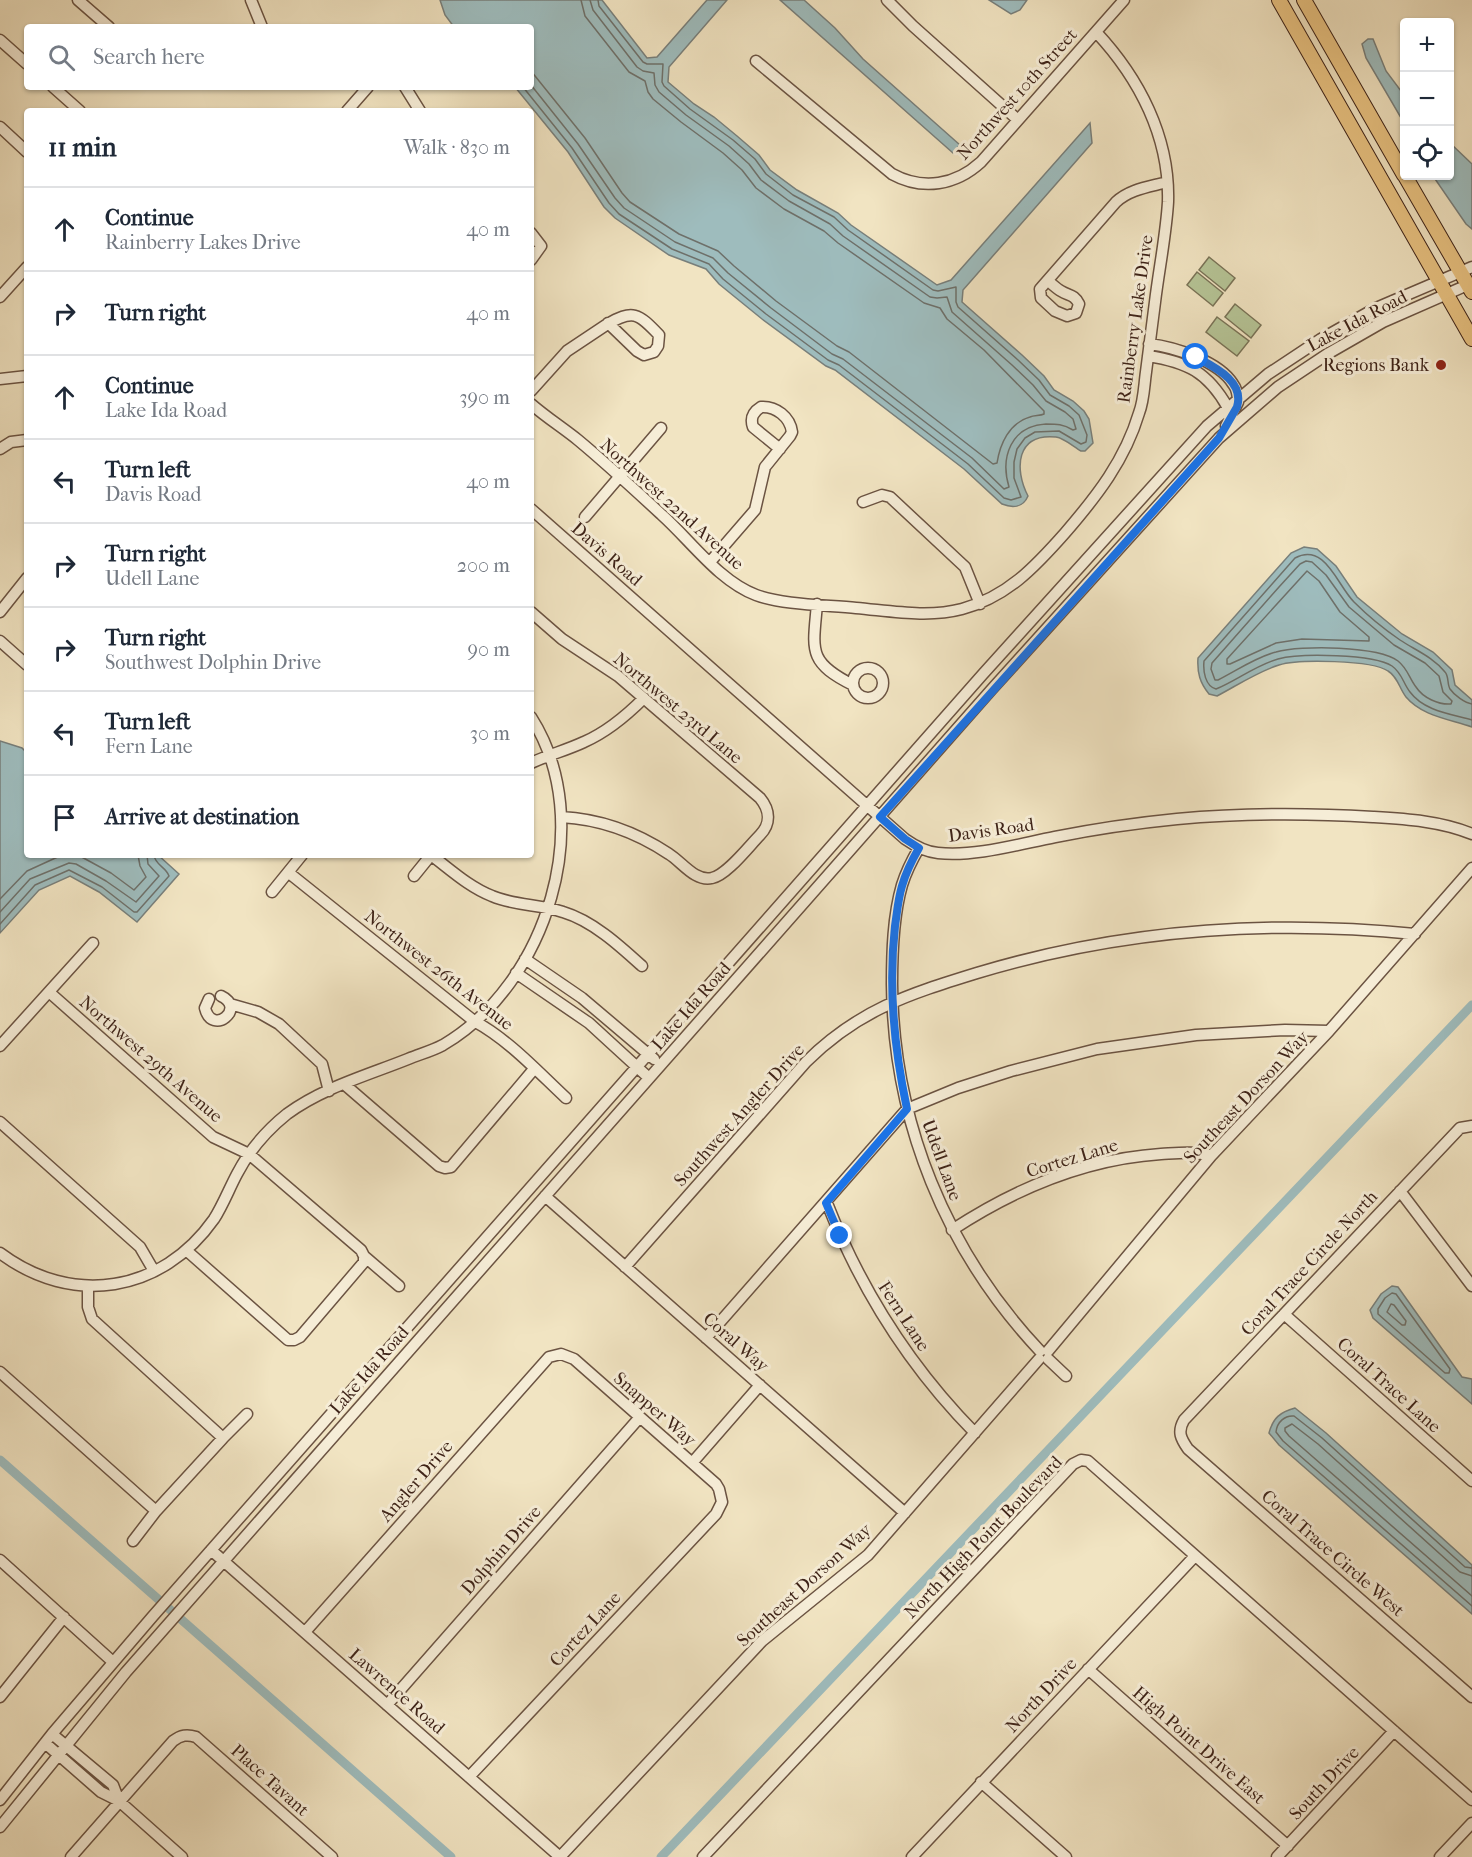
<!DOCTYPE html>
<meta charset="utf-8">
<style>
body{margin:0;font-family:"IM FELL French Canon",serif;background:#f6f6f7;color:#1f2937}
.controls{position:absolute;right:18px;top:18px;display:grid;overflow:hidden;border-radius:6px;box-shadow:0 2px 4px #0004}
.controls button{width:54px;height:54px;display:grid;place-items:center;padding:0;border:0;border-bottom:2px solid #e0e1e3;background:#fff;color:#1f2937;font:30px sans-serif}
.stop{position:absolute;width:18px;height:18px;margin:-14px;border:4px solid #1a73e8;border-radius:50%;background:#fff}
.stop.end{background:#1a73e8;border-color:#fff;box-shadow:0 2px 6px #0008}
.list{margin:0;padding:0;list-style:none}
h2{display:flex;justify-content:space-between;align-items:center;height:78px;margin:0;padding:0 24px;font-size:26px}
h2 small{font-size:20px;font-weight:400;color:#747a83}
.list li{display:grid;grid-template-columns:39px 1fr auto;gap:18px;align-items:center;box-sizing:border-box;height:84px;padding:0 24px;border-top:2px solid #e0e1e3}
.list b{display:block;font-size:22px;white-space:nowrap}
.list p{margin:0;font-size:20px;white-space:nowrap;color:#747a83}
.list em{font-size:20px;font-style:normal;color:#747a83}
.icon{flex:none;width:33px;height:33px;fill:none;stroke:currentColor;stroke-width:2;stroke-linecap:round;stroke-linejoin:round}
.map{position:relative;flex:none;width:1472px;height:1857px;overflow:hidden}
.search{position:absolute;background:#fff;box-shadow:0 2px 4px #0004;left:24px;top:24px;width:510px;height:66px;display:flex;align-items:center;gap:15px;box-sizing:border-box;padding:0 21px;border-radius:6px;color:#747a83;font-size:22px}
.panel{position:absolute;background:#fff;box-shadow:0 2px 4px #0004;left:24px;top:108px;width:510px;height:750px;border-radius:6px}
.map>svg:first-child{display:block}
.green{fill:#b6c597;stroke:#7a7458;stroke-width:1.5}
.water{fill:#9ebcbd;stroke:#787f7b;stroke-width:1.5}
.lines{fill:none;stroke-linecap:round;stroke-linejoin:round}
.shore{stroke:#6e706a;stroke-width:1.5}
.canal{stroke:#9ebcbd;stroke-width:9}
.minor-casing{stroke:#6b5342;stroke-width:13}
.major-casing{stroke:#3e2318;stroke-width:16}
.minor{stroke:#f6edd7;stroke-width:10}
.major{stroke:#e8c281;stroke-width:14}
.route{stroke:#1a73e8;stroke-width:8}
.poi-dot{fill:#8f2418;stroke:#f6edd7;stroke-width:2}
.labels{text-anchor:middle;stroke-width:6;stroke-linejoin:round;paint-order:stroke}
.street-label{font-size:18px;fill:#3e2318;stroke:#f6edd7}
.poi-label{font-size:18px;fill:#3e2318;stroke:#f6edd7;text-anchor:end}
</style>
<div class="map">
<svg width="1472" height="1857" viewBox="0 0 1472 1857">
<rect width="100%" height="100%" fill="#f1e4c2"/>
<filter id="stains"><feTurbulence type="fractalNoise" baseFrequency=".00333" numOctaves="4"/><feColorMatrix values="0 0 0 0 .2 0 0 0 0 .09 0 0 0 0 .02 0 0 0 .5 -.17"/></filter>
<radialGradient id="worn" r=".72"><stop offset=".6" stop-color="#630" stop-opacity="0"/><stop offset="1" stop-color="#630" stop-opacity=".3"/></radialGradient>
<path class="green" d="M 1209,257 L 1235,278 L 1225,291 L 1199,270 Z
M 1197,272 L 1223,293 L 1213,306 L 1187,285 Z
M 1235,304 L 1261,325 L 1251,338 L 1225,317 Z
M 1217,317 L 1249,341 L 1237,356 L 1206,332 Z"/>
<path class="water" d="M 440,0 L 602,0 L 647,58 L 657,57 L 707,0 L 727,0 L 669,67 L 668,82 L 694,104 L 714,117 L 737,136 L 759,155 L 770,170 L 797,190 L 838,213 L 851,225 L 937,285 L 951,280 L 1090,123 L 1092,143 L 963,290 L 962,302 L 1022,355 L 1044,376 L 1054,390 L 1073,401 L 1084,411 L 1089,419 L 1093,443 L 1085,451 L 1081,451 C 1074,447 1064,438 1056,437 C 1016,433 1014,469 1028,496 C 1023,508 1012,508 1002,504 L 964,469 L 835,370 L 826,366 L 762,319 L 719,284 L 706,269 L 669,255 L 615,218 L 604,207 L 568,152 L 515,87 L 531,87 L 531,27 L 454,27 L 445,15 Z
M 780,0 L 804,0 L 835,28 L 863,59 L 960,145 L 953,153 Z
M 989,0 L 1027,0 L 1020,10 L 1011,14 Z
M 1368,39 L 1373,39 L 1386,71 L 1404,95 L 1404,123 L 1366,58 L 1362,44 Z
M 1450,143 L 1472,164 L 1472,229 L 1466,224 L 1433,176 L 1450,176 Z
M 1304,547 L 1317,549 L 1336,566 L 1357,597 L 1402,634 L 1433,652 L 1452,670 L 1455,685 L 1472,700 L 1472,727 C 1449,719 1422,716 1406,697 C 1399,688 1398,677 1388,671 C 1372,660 1298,659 1279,665 C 1259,671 1236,686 1217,696 L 1209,694 C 1200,683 1197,673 1198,658 L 1291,553 Z
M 0,741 L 22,748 L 27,753 L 27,855 L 158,855 L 179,874 L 137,922 L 99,892 L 70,876 L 39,890 L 0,933 Z
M 1392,1286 L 1398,1287 L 1462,1377 L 1472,1379 L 1472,1404 L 1373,1318 L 1370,1310 L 1381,1294 Z
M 1295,1408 L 1326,1433 L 1472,1565 L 1472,1614 L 1279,1445 L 1269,1433 C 1273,1418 1280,1412 1295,1408 Z"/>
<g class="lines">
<path class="shore" d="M 531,71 L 585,138 L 622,193 L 630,202 L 679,234 L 718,251 L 734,266 L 776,301 L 837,346 L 849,352 L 993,464 L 997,463 C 1000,444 1009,423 1030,417 C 1034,415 1040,416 1044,414 L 1044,411 L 984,350 L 947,319 L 940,308 L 924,303 L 838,243 L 824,231 L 784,209 L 756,188 L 742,170 L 723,153 L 681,122 L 653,99 L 648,92 L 645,81 L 629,72 L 585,16 L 581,0
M 531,85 L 578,144 L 615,198 L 624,208 L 675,242 L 713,258 L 728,273 L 771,308 L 832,354 L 843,359 L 972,458 L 1004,489 L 1009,487 C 1000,457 1011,426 1046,424 C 1057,424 1063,424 1073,430 L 1076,429 L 1073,419 L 1065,412 L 1046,401 L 1033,385 L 1012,365 L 952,312 L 947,297 L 937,298 L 930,297 L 843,236 L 830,224 L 789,201 L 761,180 L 749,164 L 729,146 L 686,115 L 659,92 L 655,85 L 654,73 L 643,71 L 637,67 L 593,10 L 590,0
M 523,87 L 572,148 L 609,203 L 619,214 L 672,249 L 709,264 L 723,279 L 766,314 L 828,360 L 839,365 L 968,464 L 1004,498 L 1011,500 L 1021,497 L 1014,478 L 1014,462 L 1017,449 L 1025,438 L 1035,432 L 1059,431 L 1081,444 L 1086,442 L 1087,435 L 1079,415 L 1069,406 L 1050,395 L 1039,380 L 1018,360 L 958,307 L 956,302 L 956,287 L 938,291 L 933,290 L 848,230 L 834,217 L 793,195 L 766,174 L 755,159 L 733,140 L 690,109 L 664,86 L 662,82 L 663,64 L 647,64 L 643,62 L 599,6 L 598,0
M 1306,561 L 1312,562 L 1326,575 L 1349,607 L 1394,645 L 1425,663 L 1439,676 L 1443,692 L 1452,701 L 1451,704 C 1439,705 1423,698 1416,687 C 1409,678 1408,669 1398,661 C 1378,646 1301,645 1276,652 C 1256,657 1236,671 1218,680 L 1215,680 L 1211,669 L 1212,663 L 1279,587 L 1300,564 Z
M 1307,571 L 1319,581 L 1340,612 L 1369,637 L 1369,641 L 1302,639 L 1276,643 L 1230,664 L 1227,664 L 1227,659 Z
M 1472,704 C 1465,703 1454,695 1450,689 C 1447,684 1449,676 1445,672 C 1433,657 1415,650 1400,640 C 1384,629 1367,615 1354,602 C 1337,585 1325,542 1295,558 L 1204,661 C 1203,671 1205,686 1216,689 C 1236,681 1256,665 1278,659 C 1300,653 1374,654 1392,666 C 1402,673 1403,683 1410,692 C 1424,711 1451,714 1472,720
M 78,855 L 111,873 L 134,890 L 146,877 L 140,866 L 138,855
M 0,899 L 27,871 L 62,855
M 0,912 L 30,879 L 69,863 L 76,864 L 106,881 L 136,902 L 159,876 L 148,864 L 147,855
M 0,924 L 35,885 L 69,870 L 102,887 L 134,912 L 137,912 L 169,876 C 166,867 155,865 154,855
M 1392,1293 L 1396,1294 L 1450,1369 L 1449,1373 L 1445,1373 L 1378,1314 L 1378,1309 L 1385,1298 Z
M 1391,1304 L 1394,1305 L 1406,1321 L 1405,1325 L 1402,1325 L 1387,1312 Z
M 1472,1568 L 1465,1567 L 1322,1438 L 1294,1416 C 1285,1415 1277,1422 1276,1432 L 1283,1441 L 1472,1606
M 1472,1576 L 1460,1572 L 1318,1444 L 1292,1424 L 1285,1428 L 1285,1431 L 1289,1436 L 1472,1596"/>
<path class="canal" d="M 0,1460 L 451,1857
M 661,1857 L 1472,1005"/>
<defs>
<path id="minor" d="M 78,0 L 109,27
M 251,0 L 262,27
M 887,0 L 913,26 L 1018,120
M 0,40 L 27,64
M 756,61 L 892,174 C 923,191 956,185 981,162 L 1124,0
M 53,87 L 80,111
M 405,87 L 420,111
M 347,111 L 368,87
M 0,127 L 27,152
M 531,233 L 541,246 L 531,260
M 1048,281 C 1052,284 1057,289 1061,291 C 1069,296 1074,294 1079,304 L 1076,313 L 1067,316 L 1055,311 L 1041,298 L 1040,289 L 1116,202 C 1130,189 1149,187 1167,182
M 0,297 L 27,267
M 1149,344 C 1174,347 1219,361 1233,384 C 1237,389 1238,396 1238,402 L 1226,426
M 1148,356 C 1187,362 1208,372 1228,408
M 0,379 L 27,376
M 531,391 L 567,351 L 606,325 C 633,309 638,313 659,335 L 658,346 L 654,352 L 644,355 L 637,351 L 608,323
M 531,404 C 546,417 563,428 578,440 C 607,464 635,490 662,515 C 691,541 719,581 756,595 C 783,605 827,605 856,608 C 891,611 928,618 962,609 C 1007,597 1035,567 1065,533 C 1097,496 1125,460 1139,413 C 1144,400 1144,386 1146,372 C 1149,349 1152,325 1155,302 C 1159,269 1166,235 1168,202 C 1170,137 1139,78 1096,32
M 0,449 L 11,442 L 27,440
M 863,502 L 882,495 L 890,497 L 965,567 L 980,604
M 531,509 L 905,839 C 915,846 925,852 938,853 C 975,857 1019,844 1055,837 C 1095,829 1136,823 1177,819 C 1242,813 1308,813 1373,817 C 1406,819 1441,821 1472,834
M 585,517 L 661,428
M 710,562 L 755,510 L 765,467 L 790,436 L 792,432 C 790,417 776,406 761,407 C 753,412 750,418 753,427 L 780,449
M 817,604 C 813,650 807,662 853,685
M 0,612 L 27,578
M 531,612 L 562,639 L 618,676 L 760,798 C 770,810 771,824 760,835 C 749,846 727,875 712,878 C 695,882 682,862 669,854 C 636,832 601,819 561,817
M 0,641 L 27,665
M853 683a15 15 0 1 1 30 0a15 15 0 1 1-30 0Z
M 531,763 C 548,755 567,750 584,742 C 607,732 626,716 644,698
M 919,848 C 912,860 906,872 902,885 C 893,916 892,952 892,984 C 893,1122 946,1251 1040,1351
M 431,855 C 451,870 469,887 492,896 C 515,906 540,904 563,912 C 593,921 620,946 642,966
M 289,873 L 474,1021 C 509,1040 537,1071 566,1098
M 414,876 L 431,855
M 272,892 L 302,855
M 525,959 L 582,998 L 654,1059
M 516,973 L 589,1023 L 649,1078
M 49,992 L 213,1137 L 249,1154 L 361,1250 L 364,1256 L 399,1286
M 209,999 L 205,1008 C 212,1037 247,1008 221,996
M 230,1004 L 258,1012 L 279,1024 L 322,1064 L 329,1091
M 0,1046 L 93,943
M 344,1084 L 439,1166 L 445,1168 L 451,1167 L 534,1069
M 0,1122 L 140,1247 L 154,1271
M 1472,1126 L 1460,1128 L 1184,1420 C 1177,1432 1181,1439 1188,1449 L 1472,1697
M 1400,1191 L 1472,1286
M 545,1196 L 905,1513
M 827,1203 C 861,1290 909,1366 975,1433
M 952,1230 C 1016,1188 1084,1159 1161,1154 C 1179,1153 1195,1151 1211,1156
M 186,1250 L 288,1340 L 294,1340 L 300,1337 L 364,1262 L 364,1256
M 0,1253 C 72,1307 162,1293 214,1219 C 223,1205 229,1189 237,1174 C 249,1151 267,1130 287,1114 C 322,1088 368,1075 408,1059 C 420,1054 432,1051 443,1045 C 547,984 598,822 531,717
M 625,1267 L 806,1062 C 858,1010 909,994 977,973 C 1120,930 1267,919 1415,934
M 88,1286 L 88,1307 L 92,1319 L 223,1438
M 1284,1314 L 1472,1481
M 706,1338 L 907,1109 L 958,1088 L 1011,1071 L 1097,1049 L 1196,1035 L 1285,1030 L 1329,1031
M 1048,1351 L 1211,1156 L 1329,1031 L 1472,868
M 1048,1359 L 1066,1376
M 0,1372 L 156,1511
M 692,1463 L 760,1385
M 133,1541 L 156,1511 L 223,1438 L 247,1414
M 211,1550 L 560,1857 L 762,1641 L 868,1555 L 1039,1359
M 0,1560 L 113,1662
M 305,1632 L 549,1357 L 561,1354 L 574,1359 L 716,1484 L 719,1489 L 722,1502 L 716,1514 L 469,1777
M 1088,1669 L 1288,1846
M 0,1697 L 64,1617
M 387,1705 L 640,1417
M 52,1734 L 113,1785 L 119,1801
M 45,1743 L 101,1792 L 119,1801 L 182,1857
M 981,1782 L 1066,1857
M 0,1800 L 52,1734 L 153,1616 L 983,674 L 1207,426 L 1268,374 L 1321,339 L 1376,308 L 1472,267
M 0,1827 L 126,1672 L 992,689 L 1219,438 L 1278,387 L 1329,353 L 1383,322 L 1472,283
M 71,1857 L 173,1741 C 181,1735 187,1734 196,1737 L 332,1857
M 703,1857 L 1073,1464 L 1081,1460 L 1088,1461 L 1472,1800
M 912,1857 L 1195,1556
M 1277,1857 L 1394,1731
M 1440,1857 L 1472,1823"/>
<path id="major" d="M 1279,0 L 1472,339
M 1304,0 L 1404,175
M 1405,176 L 1472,292"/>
</defs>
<use href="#minor" class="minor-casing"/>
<use href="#major" class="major-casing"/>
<use href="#minor" class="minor"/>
<use href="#major" class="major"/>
</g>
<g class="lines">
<path class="route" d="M 840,1236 L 826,1203 L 907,1109 C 894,1048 888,988 895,926 C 897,913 898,899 902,886 C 906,872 912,860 919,848 L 905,839 L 880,817 L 1219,438 L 1237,407 C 1245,381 1214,367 1196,357"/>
</g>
<circle class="poi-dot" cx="1441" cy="365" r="6"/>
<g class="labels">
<g class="street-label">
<text transform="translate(1017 94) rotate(-48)" y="6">Northwest 10th Street</text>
<text transform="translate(1135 319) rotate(-82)" y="6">Rainberry Lake Drive</text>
<text transform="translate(1357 321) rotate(-28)" y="6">Lake Ida Road</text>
<text transform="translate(672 504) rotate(42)" y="6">Northwest 22nd Avenue</text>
<text transform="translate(607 554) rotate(41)" y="6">Davis Road</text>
<text transform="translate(678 708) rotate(40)" y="6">Northwest 23rd Lane</text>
<text transform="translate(991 830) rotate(-8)" y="6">Davis Road</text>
<text transform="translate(439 970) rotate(38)" y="6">Northwest 26th Avenue</text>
<text transform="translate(691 1006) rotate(-49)" y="6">Lake Ida Road</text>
<text transform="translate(151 1059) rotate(41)" y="6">Northwest 29th Avenue</text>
<text transform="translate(1246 1097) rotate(-47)" y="6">Southeast Dorson Way</text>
<text transform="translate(739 1115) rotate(-48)" y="6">Southwest Angler Drive</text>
<text transform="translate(1072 1158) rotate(-17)" y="6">Cortez Lane</text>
<text transform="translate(942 1160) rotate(70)" y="6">Udell Lane</text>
<text transform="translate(1309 1263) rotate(-47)" y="6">Coral Trace Circle North</text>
<text transform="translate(904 1316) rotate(57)" y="6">Fern Lane</text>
<text transform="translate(736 1342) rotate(41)" y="6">Coral Way</text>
<text transform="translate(369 1370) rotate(-49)" y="6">Lake Ida Road</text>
<text transform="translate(1389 1385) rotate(42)" y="6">Coral Trace Lane</text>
<text transform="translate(655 1409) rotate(41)" y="6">Snapper Way</text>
<text transform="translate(416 1481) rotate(-49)" y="6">Angler Drive</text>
<text transform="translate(983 1537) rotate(-46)" y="6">North High Point Boulevard</text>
<text transform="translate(501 1550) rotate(-49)" y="6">Dolphin Drive</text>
<text transform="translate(1333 1553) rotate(41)" y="6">Coral Trace Circle West</text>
<text transform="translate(804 1585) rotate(-42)" y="6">Southeast Dorson Way</text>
<text transform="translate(585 1629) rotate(-47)" y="6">Cortez Lane</text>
<text transform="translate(397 1691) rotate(41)" y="6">Lawrence Road</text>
<text transform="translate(1041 1695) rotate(-47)" y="6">North Drive</text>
<text transform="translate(1199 1745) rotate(41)" y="6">High Point Drive East</text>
<text transform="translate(270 1780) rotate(42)" y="6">Place Tavant</text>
<text transform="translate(1324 1783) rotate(-47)" y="6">South Drive</text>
</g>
<g class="poi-label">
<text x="1429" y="371">Regions Bank</text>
</g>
</g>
<rect width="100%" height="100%" filter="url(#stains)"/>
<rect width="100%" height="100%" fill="url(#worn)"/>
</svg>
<div class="controls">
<button>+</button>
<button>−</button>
<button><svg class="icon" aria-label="locate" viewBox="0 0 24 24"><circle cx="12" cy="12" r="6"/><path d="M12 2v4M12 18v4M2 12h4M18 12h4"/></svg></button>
</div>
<div class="stop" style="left:1196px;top:357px"></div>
<div class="stop end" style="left:840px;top:1236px"></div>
<div class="search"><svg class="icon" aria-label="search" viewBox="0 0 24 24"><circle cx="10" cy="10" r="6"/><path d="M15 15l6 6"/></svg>Search here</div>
<section class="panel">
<h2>11 min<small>Walk · 830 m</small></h2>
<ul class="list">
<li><svg class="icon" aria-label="ahead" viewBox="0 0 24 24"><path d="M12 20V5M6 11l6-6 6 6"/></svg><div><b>Continue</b><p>Rainberry Lakes Drive</p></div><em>40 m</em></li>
<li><svg class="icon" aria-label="right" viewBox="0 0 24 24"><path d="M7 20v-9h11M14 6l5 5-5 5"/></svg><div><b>Turn right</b></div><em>40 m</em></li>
<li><svg class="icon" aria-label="ahead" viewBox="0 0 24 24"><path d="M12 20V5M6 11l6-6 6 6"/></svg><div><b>Continue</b><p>Lake Ida Road</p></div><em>390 m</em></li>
<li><svg class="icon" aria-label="left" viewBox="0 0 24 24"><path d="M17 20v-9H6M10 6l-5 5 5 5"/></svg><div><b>Turn left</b><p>Davis Road</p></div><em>40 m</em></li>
<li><svg class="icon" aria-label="right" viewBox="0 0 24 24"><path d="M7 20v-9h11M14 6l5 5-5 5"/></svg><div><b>Turn right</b><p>Udell Lane</p></div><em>200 m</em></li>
<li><svg class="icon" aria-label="right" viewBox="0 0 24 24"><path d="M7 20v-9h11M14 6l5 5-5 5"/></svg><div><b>Turn right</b><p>Southwest Dolphin Drive</p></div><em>90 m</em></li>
<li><svg class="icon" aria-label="left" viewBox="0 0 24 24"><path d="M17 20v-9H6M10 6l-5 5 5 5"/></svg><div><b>Turn left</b><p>Fern Lane</p></div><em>30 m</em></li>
<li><svg class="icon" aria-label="arrive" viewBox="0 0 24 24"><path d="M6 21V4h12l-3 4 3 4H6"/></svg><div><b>Arrive at destination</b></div></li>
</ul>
</section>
</div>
